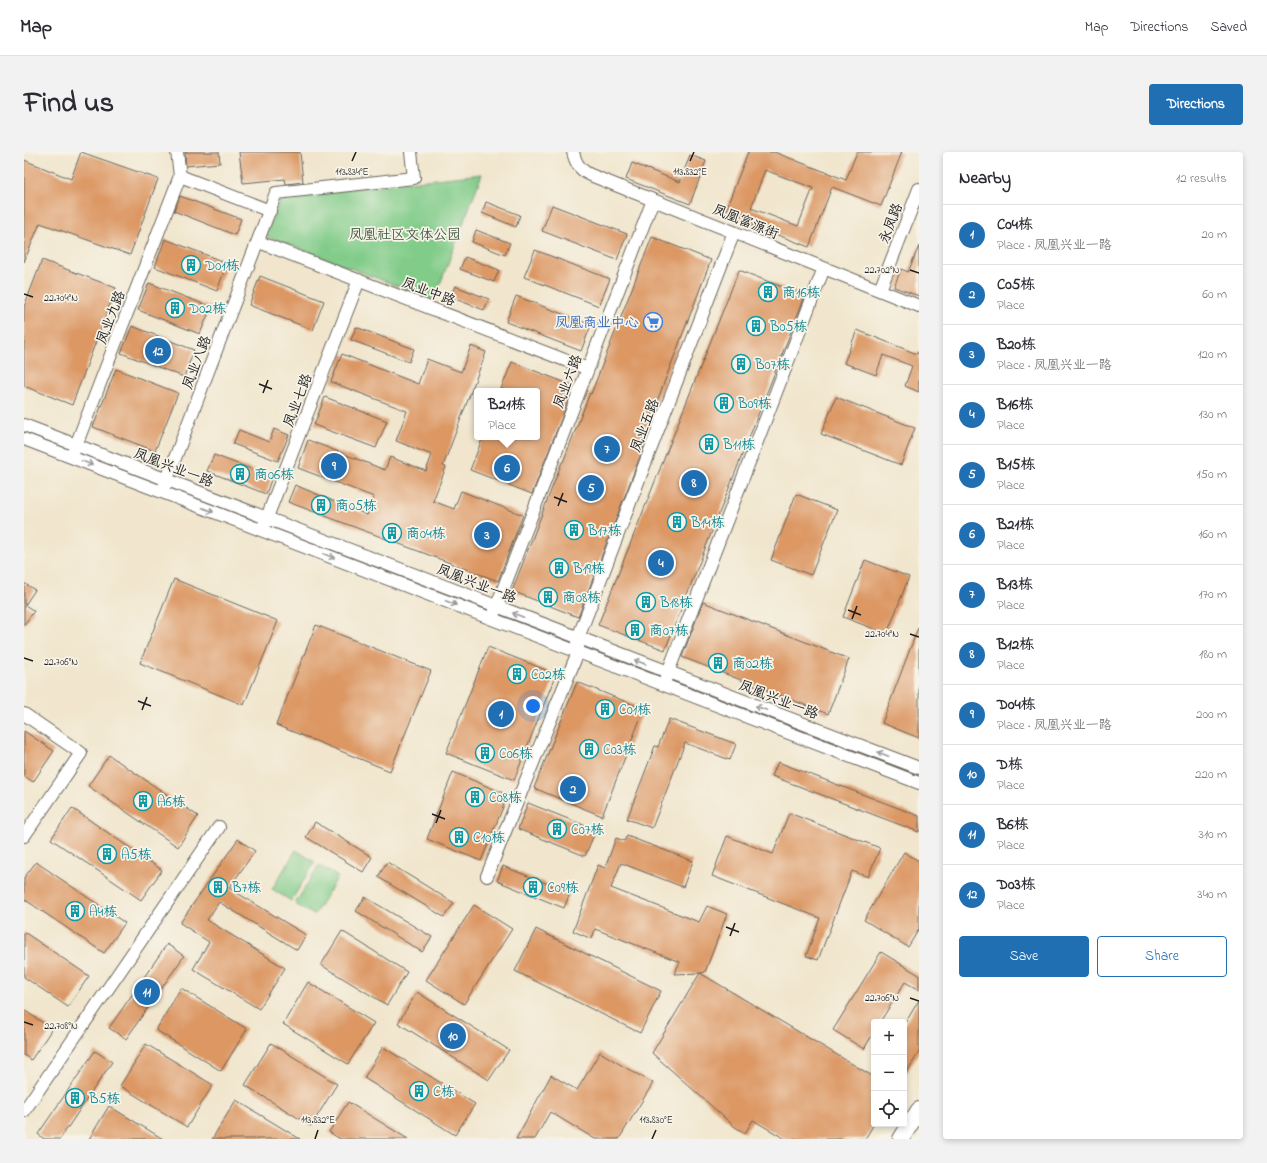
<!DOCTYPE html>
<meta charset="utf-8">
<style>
body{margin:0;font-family:"Indie Flower","LXGW WenKai TC",sans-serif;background:#f2f2f3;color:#2b2b33}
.controls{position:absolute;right:12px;bottom:12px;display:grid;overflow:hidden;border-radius:4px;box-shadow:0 2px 6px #0003}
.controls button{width:36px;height:36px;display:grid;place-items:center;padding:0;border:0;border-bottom:1px solid #e1e1e2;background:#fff;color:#2b2b33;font:20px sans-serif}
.you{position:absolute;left:509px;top:554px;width:14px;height:14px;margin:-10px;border:3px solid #fff;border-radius:50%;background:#1a73e8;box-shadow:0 0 0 6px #1a73e833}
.badge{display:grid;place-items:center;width:26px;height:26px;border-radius:50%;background:#1f6fb2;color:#fff;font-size:13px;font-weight:700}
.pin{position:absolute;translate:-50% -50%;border:2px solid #fff;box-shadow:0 1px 4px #0006}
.popup{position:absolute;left:450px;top:236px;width:66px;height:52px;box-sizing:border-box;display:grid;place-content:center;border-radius:4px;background:#fff;filter:drop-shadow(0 1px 3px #0005);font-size:13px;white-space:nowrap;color:#7c7c81}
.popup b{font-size:15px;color:#2b2b33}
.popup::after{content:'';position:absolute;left:50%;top:100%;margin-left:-8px;border:8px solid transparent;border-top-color:#fff}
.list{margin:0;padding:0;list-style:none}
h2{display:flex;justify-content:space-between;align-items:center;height:52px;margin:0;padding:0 16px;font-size:17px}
h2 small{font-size:13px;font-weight:400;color:#7c7c81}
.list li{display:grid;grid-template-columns:26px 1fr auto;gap:12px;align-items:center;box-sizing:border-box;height:60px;padding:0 16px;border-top:1px solid #e1e1e2}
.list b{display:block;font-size:15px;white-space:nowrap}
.list p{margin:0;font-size:13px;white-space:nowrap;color:#7c7c81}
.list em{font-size:13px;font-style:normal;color:#7c7c81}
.actions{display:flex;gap:8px;padding:12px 16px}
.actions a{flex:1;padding:9px 0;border:1px solid #1f6fb2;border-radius:4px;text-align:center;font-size:14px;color:#1f6fb2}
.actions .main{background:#1f6fb2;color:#fff}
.icon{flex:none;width:22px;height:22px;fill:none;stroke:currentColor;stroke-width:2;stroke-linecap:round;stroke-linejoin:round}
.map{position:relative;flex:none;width:895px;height:987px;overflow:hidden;border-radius:4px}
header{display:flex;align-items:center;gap:24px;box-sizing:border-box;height:56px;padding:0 20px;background:#fff;border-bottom:1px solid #e1e1e2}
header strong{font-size:19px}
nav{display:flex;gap:22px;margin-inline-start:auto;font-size:14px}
.intro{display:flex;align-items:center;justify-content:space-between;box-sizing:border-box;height:96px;padding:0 24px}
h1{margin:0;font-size:28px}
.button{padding:10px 18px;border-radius:4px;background:#1f6fb2;color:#fff;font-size:14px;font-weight:700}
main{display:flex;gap:24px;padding:0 24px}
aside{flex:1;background:#fff;border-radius:4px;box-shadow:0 2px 6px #0003}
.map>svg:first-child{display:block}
.green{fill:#81cc89;stroke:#4e7452}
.building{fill:#dc9764;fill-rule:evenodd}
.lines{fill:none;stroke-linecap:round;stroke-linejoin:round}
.minor-casing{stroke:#67635a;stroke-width:14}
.major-casing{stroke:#67635a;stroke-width:18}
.minor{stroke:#fff;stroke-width:12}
.major{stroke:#fff;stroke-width:16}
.oneway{stroke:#999}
.ticks{fill:none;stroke:#1c1c1c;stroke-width:1.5}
.labels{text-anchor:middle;stroke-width:3.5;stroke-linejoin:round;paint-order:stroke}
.street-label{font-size:14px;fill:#1c1c1c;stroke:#f7f3e8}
.park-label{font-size:14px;fill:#3f5a42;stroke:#f7f3e8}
.culture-label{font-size:14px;fill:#0d838f;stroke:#f7f3e8;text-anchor:start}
.shop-label{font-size:14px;fill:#366cbe;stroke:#f7f3e8;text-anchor:end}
.ticks-label{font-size:10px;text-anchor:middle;fill:#1c1c1c;stroke:#f7f3e8;stroke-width:3.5;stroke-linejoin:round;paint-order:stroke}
</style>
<header>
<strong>Map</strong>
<nav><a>Map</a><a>Directions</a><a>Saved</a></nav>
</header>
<div class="intro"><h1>Find us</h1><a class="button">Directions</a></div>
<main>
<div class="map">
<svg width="895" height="987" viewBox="0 0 895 987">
<rect width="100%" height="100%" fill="#f7f3e8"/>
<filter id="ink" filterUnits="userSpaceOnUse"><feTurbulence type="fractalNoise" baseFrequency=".025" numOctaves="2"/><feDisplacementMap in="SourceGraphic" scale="8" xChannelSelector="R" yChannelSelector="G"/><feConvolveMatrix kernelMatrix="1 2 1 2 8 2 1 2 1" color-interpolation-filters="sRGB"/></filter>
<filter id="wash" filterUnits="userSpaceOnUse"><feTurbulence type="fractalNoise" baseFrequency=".012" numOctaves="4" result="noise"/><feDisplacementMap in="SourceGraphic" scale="16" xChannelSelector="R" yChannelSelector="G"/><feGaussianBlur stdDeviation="0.9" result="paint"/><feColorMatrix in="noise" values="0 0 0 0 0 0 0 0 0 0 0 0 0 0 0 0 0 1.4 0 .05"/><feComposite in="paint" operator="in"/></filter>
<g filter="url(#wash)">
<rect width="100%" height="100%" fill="#f1e6cd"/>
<path class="green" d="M 458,22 L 410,148 L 242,84 L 257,44 Z
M 272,698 L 291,710 L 267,749 L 248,737 Z
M 295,713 L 314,725 L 290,763 L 271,752 Z"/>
<g id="blocks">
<path class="building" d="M 57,0 L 134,27 L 106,103 L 16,71 L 0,110 L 0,8 L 47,27 Z
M 161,0 L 195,0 L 196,11 L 162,14 Z
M 215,0 L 276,0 L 279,30 L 262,32 L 261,27 L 219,31 Z
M 724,0 L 750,0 L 822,28 L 833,0 L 878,0 L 857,54 L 808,35 L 785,95 L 700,62 ZM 741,18 L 789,36 L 774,74 L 727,56 Z
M 666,3 L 682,9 L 666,52 L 602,27 L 608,11 L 656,30 Z
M 156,44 L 217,67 L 211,83 L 150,59 Z
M 462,50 L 496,63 L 492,75 L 458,61 Z
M 528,53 L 603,82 L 593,108 L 518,79 Z
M 452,78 L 486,91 L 481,103 L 448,90 Z
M 628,85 L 687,108 L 627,265 L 631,266 L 554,465 L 488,439 L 538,310 L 539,310 L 566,241 L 567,242 Z
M 141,87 L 203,111 L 193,139 L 131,115 Z
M 895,94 L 895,144 L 870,135 L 877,117 L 884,120 Z
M 511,98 L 586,127 L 575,154 L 500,125 Z
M 441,105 L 475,118 L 470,130 L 436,117 Z
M 18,108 L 92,136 L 48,253 L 0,234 L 0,155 Z
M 715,118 L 781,144 L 641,498 L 574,473 Z
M 236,124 L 300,149 L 289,178 L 225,153 Z
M 125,131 L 187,155 L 176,182 L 114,158 Z
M 431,134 L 465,147 L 460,158 L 426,145 Z
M 492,144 L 567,173 L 557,199 L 482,170 Z
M 108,174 L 170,198 L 160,225 L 97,201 Z
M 332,175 L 390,197 L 385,210 L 327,188 Z
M 833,178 L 893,202 L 895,199 L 895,240 L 881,234 L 888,214 L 859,203 L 852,223 L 820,211 Z
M 447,194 L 462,200 L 419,314 L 422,315 L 409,349 L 430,357 L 437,339 L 499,363 L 474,429 L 264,350 L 271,333 L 343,363 L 350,345 L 274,316 L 284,288 L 361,318 L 366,305 L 402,319 L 408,303 L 372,289 L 383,259 L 307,230 L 318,202 L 394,232 L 403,207 L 437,220 Z
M 488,210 L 550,234 L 508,342 L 446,318 L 459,285 L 513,285 L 513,239 L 482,239 L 477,237 Z
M 92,217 L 154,241 L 131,299 L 69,275 Z
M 301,245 L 363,269 L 352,296 L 290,273 Z
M 812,245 L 891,276 L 877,313 L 797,282 Z
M 250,277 L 265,283 L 254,309 L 209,292 L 215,278 L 245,290 Z
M 190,303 L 248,325 L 242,342 L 183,319 Z
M 772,342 L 813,358 L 787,423 L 747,408 Z
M 841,408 L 885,425 L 863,482 L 819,465 Z
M 150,427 L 254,469 L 220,553 L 116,511 Z
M 0,431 L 11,438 L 1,453 L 10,459 L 0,473 Z
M 679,450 L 825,507 L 804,562 L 658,505 Z
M 292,473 L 407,519 L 366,619 L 252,573 Z
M 894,476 L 895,476 L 895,586 L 858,571 Z
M 464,495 L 532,522 L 490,628 L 422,601 Z
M 553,530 L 620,557 L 578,664 L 510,636 Z
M 645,567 L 712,592 L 706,608 L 661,591 L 628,676 L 603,667 L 631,594 L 634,595 Z
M 0,579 L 30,599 L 9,630 L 0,624 Z
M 85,603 L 174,664 L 154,695 L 64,634 Z
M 754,610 L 895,664 L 895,680 L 748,624 Z
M 429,620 L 484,643 L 457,709 L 403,687 Z
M 504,651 L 572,678 L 561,704 L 494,677 Z
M 48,656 L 138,718 L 117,748 L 27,687 Z
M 765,661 L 856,696 L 844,725 L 828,719 L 794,808 L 782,804 L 796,766 L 688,724 L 703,684 L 749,702 Z
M 291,670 L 348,705 L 339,720 L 282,685 Z
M 603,684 L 669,709 L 659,735 L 597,711 L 587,736 L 675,770 L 683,754 L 703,762 L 681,820 L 676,821 L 850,925 L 850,972 L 841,987 L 761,987 L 729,968 L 721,981 L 711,975 L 628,901 L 676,821 L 650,822 L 656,810 L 571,777 L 568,787 L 549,779 L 574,713 L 581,716 L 592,686 L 600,689 Z
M 214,687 L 231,699 L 205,736 L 282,783 L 273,798 L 195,750 L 183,768 L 261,816 L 235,857 L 169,817 L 185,790 L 156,771 Z
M 880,700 L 895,709 L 895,777 L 884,795 L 840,768 Z
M 12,710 L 101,771 L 80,801 L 0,747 L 0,726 Z
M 363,710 L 430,751 L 420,765 L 354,725 Z
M 479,714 L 546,741 L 540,756 L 473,729 Z
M 341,745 L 408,785 L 398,800 L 332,759 Z
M 450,753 L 488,777 L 440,852 L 402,828 Z
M 512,777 L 637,839 L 616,881 L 491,819 Z
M 318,779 L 383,820 L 363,853 L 297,813 Z
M 0,780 L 65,824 L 44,855 L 0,825 Z
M 143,792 L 160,804 L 102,887 L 85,876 Z
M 857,800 L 895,823 L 895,838 L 881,830 L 856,870 L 850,870 L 850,880 L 840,897 L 809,878 Z
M 284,830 L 350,871 L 324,912 L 259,872 Z
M 157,836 L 223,877 L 197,919 L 132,878 Z
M 393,840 L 485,898 L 465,928 L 374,871 Z
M 895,848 L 895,900 L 880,925 L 880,873 Z
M 0,858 L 28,877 L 7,908 L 0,903 Z
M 247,891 L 313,932 L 287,974 L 221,933 Z
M 122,892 L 189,933 L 163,975 L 96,934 Z
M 359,895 L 451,952 L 431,983 L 340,926 Z
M 71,899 L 88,910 L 36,987 L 20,987 L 14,982 Z
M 576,900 L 597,913 L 629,931 L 595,987 L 571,987 L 526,960 L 511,987 L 492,987 L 527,923 L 553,938 Z
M 212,948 L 276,987 L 188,987 Z
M 324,950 L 384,987 L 316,987 L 305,980 Z
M 85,954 L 139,987 L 65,987 Z"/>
</g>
</g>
<g filter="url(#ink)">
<use href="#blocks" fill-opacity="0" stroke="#67635a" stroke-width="1"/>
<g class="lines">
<defs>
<path id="minor" d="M 153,0 L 156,24
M 549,0 C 552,13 557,19 569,24 L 895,154
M 235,90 L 564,217
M 856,138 L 895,37
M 0,273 L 895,616
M 0,287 L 895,631
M 49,301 L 156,24 L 246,59
M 140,335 L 252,41 L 390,26 L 387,0
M 240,373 L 335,128
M 470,461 L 629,48
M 641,528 L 800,116
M 0,562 L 57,601 L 0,684
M 463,724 L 554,500 L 554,486 L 710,80
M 0,959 L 195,675"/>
<path id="major" d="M 877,987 L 895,958"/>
</defs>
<use href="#minor" class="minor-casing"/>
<use href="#major" class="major-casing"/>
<use href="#minor" class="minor"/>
<use href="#major" class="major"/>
</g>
<defs><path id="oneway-shaft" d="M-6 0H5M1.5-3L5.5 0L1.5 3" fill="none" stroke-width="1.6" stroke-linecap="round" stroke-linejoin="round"/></defs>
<g class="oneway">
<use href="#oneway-shaft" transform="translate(63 311) rotate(21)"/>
<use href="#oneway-shaft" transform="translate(184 358) rotate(21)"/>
<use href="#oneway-shaft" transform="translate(305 404) rotate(21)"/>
<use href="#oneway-shaft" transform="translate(427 451) rotate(21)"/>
<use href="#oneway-shaft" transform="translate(494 463) rotate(-159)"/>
<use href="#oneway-shaft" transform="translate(616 510) rotate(-159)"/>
<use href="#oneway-shaft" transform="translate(737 556) rotate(-159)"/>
<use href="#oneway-shaft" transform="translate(859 602) rotate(-159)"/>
</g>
</g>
<path class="ticks" d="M 328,9 L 332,0M 666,9 L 670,0M 886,118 L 895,121M 0,142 L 9,145M 235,232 L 248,237M 239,241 L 244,228M 530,345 L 543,350M 534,354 L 539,341M 824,458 L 837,463M 828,467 L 833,454M 886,482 L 895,485M 0,506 L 9,509M 114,549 L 127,554M 118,558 L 123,545M 408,662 L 421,667M 412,671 L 417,658M 702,775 L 715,780M 706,784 L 711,771M 886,846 L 895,849M 0,870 L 9,873M 291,987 L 294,978M 628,987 L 632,978"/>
<defs>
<symbol id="building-ring" viewBox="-11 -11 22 22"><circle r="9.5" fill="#f7f3e8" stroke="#0f9aa8" stroke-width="1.5"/><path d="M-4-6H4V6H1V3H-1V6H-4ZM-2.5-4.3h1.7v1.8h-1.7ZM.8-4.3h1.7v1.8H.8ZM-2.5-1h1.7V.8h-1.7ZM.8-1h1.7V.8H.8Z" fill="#0f9aa8"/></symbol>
<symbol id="supermarket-ring" viewBox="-11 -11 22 22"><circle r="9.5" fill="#f7f3e8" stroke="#3f7fe0" stroke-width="1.5"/><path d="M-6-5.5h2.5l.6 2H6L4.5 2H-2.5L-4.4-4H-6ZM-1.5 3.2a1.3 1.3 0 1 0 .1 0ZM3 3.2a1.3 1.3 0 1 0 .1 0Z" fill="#3f7fe0"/></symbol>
</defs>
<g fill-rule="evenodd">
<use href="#building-ring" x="156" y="102" width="22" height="22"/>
<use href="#building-ring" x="733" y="129" width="22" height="22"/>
<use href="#building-ring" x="140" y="145" width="22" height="22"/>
<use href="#supermarket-ring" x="618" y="159" width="22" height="22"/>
<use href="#building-ring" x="721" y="163" width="22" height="22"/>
<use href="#building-ring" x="706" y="201" width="22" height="22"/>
<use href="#building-ring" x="689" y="240" width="22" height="22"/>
<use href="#building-ring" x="674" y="281" width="22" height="22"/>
<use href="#building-ring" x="205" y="311" width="22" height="22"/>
<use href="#building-ring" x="286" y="342" width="22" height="22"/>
<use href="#building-ring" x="642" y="359" width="22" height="22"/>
<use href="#building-ring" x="539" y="367" width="22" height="22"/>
<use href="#building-ring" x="357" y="370" width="22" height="22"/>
<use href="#building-ring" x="524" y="405" width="22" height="22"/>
<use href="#building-ring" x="513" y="434" width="22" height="22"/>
<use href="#building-ring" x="611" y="439" width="22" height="22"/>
<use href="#building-ring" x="600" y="467" width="22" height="22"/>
<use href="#building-ring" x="683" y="500" width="22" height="22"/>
<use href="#building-ring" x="482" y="511" width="22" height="22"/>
<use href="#building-ring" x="570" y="546" width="22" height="22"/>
<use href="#building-ring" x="554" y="586" width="22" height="22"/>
<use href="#building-ring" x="450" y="590" width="22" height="22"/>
<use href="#building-ring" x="440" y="634" width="22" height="22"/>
<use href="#building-ring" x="108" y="638" width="22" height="22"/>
<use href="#building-ring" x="522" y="666" width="22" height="22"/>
<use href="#building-ring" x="424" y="674" width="22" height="22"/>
<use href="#building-ring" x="72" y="691" width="22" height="22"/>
<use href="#building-ring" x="183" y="724" width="22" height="22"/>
<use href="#building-ring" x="498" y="724" width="22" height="22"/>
<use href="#building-ring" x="40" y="748" width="22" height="22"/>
<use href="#building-ring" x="384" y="928" width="22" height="22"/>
<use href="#building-ring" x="40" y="935" width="22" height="22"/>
</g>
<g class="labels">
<g class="street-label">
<text transform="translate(722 69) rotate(22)" y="5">凤凰富源街</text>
<text transform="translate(866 71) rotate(-69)" y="5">永凤路</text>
<text transform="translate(405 139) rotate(21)" y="5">凤业中路</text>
<text transform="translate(86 165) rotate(-69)" y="5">凤业九路</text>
<text transform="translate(172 210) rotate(-69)" y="5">凤业八路</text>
<text transform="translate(543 229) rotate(-69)" y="5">凤业六路</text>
<text transform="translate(273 248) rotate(-69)" y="5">凤业七路</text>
<text transform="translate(620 273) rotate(-69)" y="5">凤业五路</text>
<text transform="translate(150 315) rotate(21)" y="5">凤凰兴业一路</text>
<text transform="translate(453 431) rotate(21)" y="5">凤凰兴业一路</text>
<text transform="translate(755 547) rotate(21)" y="5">凤凰兴业一路</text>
</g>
<g class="park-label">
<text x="381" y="87">凤凰社区文体公园</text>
</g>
<g class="culture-label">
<text x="181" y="118">D01栋</text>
<text x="758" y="145">商16栋</text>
<text x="165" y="161">D02栋</text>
<text x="746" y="179">B05栋</text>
<text x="731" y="217">B07栋</text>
<text x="714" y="256">B09栋</text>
<text x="699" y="297">B11栋</text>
<text x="230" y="327">商06栋</text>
<text x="311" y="358">商05栋</text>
<text x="667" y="375">B14栋</text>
<text x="564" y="383">B17栋</text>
<text x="382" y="386">商04栋</text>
<text x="549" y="421">B19栋</text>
<text x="538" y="450">商08栋</text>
<text x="636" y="455">B18栋</text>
<text x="625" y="483">商07栋</text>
<text x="708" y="516">商02栋</text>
<text x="507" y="527">C02栋</text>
<text x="595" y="562">C01栋</text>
<text x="579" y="602">C03栋</text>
<text x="475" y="606">C06栋</text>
<text x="465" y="650">C08栋</text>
<text x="133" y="654">A6栋</text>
<text x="547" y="682">C07栋</text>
<text x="449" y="690">C10栋</text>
<text x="97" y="707">A5栋</text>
<text x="208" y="740">B7栋</text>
<text x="523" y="740">C09栋</text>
<text x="65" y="764">A4栋</text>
<text x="409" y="944">C栋</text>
<text x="65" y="951">B5栋</text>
</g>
<g class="shop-label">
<text x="615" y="175">凤凰商业中心</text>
</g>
</g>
<g class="ticks-label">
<text x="666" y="23">113.832°E</text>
<text x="328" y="23">113.834°E</text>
<text x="858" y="121">22.702°N</text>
<text x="37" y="149">22.704°N</text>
<text x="858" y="485">22.704°N</text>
<text x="37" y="513">22.706°N</text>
<text x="858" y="849">22.706°N</text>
<text x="37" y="877">22.708°N</text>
<text x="294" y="971">113.832°E</text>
<text x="632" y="971">113.830°E</text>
</g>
</svg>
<div class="controls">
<button>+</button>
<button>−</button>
<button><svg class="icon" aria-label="locate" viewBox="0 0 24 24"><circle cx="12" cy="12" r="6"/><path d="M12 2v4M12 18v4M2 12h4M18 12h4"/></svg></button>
</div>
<div class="you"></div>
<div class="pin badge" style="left:477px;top:562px">1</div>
<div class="pin badge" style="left:549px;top:637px">2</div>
<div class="pin badge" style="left:463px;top:383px">3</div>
<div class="pin badge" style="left:637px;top:411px">4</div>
<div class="pin badge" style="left:567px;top:336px">5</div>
<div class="pin badge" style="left:483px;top:316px">6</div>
<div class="popup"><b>B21栋</b>Place</div>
<div class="pin badge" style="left:583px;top:297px">7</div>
<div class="pin badge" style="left:670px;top:331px">8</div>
<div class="pin badge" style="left:310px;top:314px">9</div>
<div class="pin badge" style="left:429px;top:884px">10</div>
<div class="pin badge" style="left:123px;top:840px">11</div>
<div class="pin badge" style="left:134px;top:199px">12</div>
</div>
<aside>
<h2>Nearby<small>12 results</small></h2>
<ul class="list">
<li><span class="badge">1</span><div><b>C04栋</b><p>Place · 凤凰兴业一路</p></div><em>20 m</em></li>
<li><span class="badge">2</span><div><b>C05栋</b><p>Place</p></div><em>60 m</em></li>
<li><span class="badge">3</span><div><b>B20栋</b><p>Place · 凤凰兴业一路</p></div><em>120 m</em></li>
<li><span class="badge">4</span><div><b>B16栋</b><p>Place</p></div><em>130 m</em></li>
<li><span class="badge">5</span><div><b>B15栋</b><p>Place</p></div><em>150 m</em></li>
<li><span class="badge">6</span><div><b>B21栋</b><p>Place</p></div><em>160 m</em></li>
<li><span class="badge">7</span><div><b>B13栋</b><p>Place</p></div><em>170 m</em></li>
<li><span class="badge">8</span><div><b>B12栋</b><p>Place</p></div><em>180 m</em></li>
<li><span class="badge">9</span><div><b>D04栋</b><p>Place · 凤凰兴业一路</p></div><em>200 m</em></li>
<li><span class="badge">10</span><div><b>D栋</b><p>Place</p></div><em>220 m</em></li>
<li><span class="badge">11</span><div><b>B6栋</b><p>Place</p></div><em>310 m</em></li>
<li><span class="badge">12</span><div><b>D03栋</b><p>Place</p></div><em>340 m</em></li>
</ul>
<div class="actions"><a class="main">Save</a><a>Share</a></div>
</aside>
</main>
